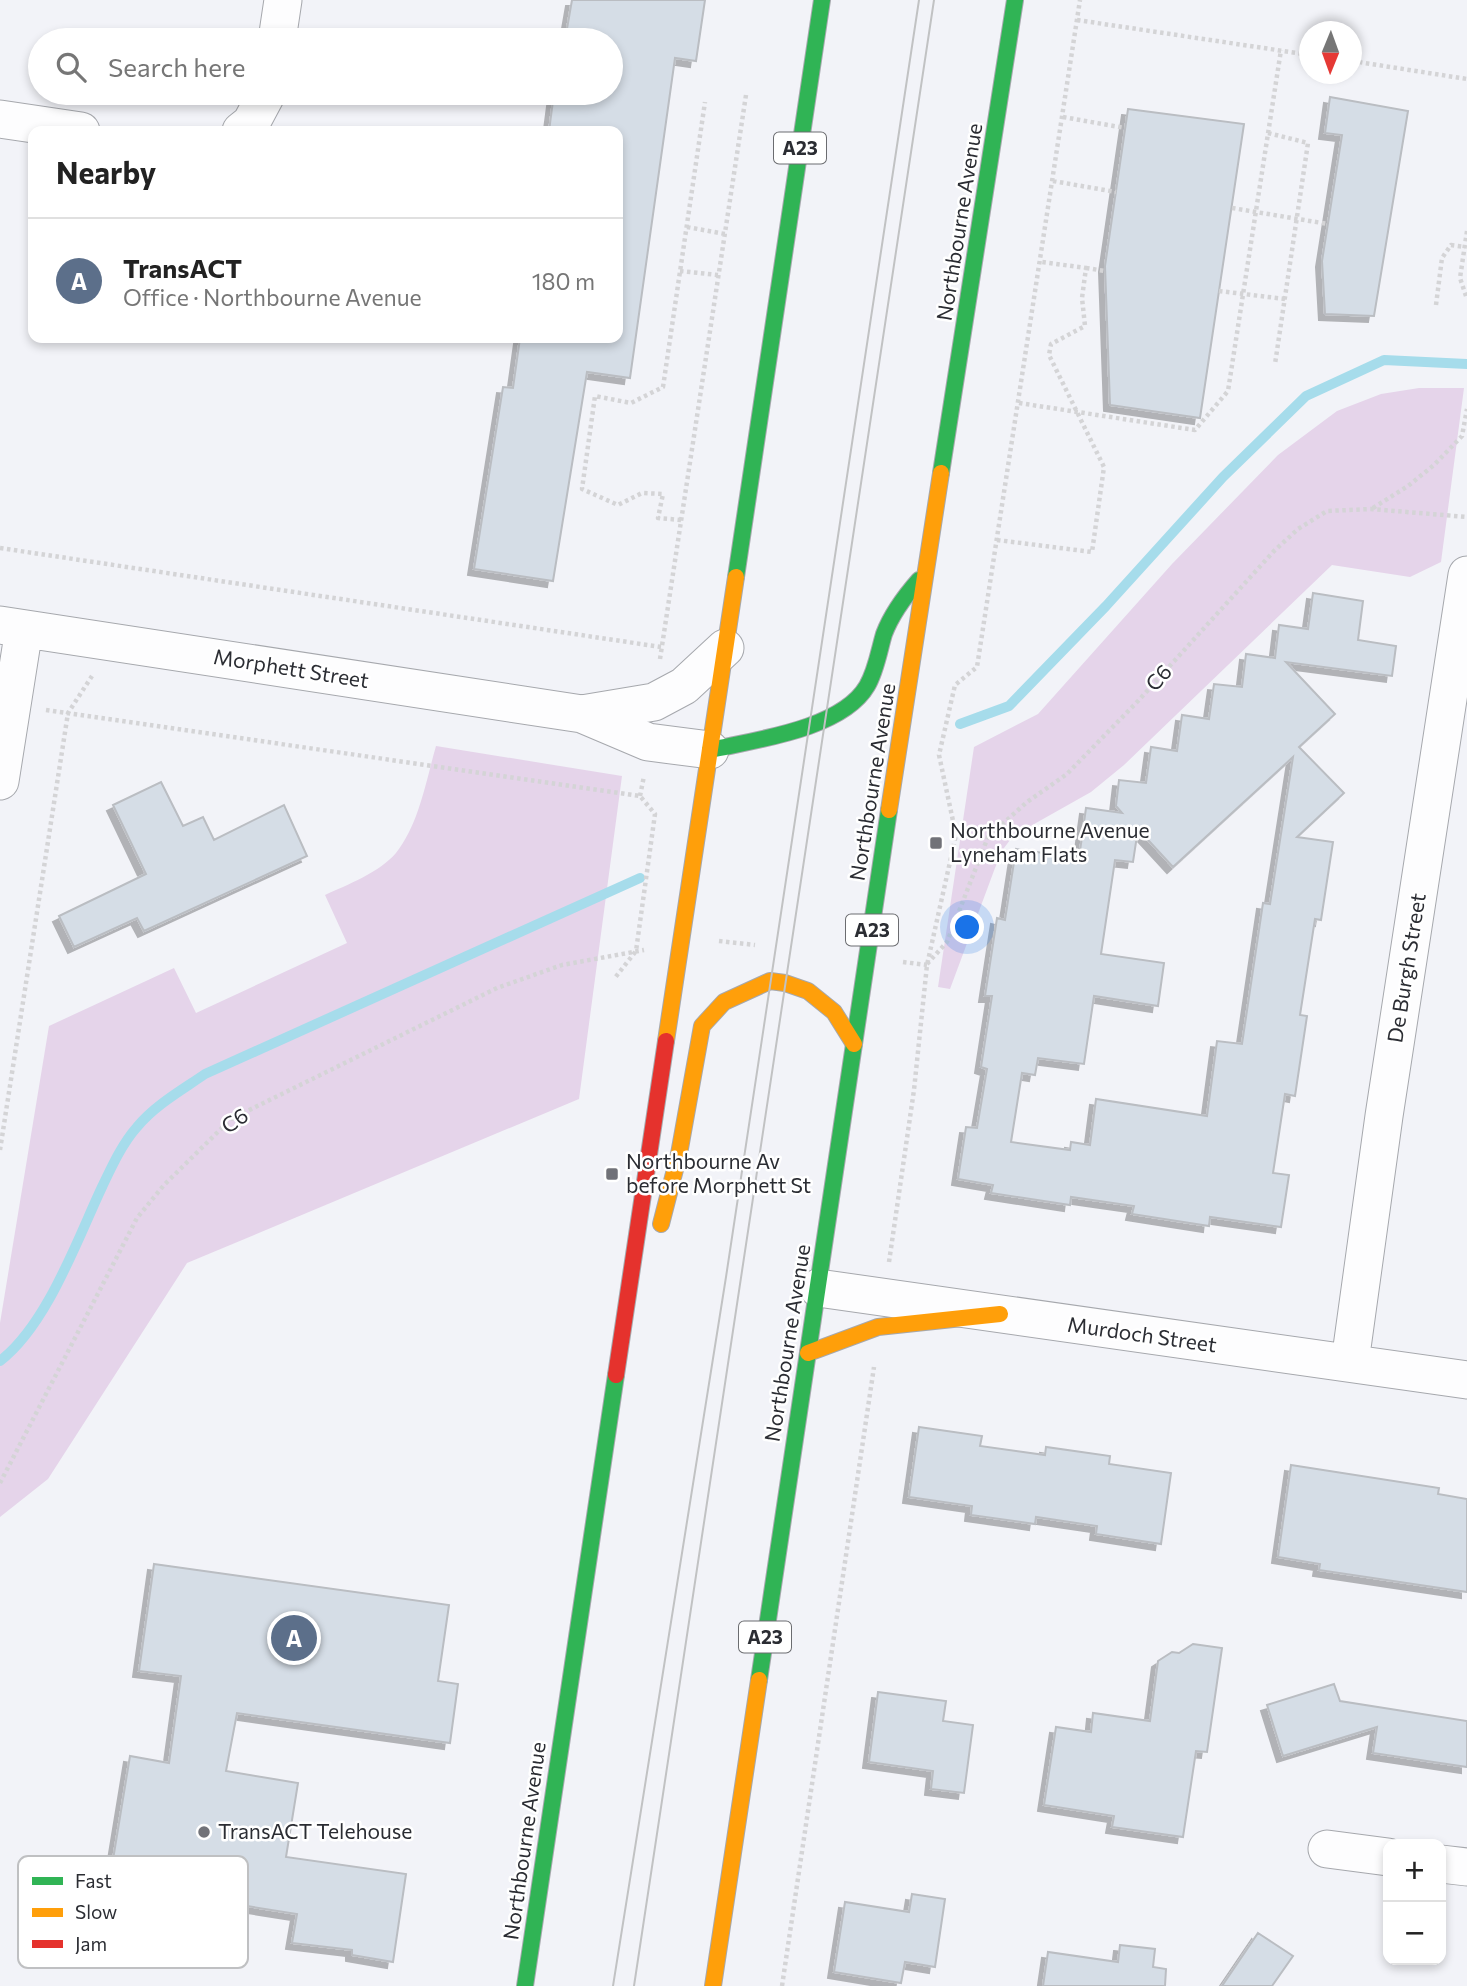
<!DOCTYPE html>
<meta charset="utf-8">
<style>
body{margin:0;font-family:Commissioner,sans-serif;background:#f6f6f6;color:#222}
.controls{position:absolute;right:21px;bottom:21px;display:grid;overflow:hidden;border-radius:14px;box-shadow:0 4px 10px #0003}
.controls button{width:63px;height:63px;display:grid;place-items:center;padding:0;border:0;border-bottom:2px solid #e0e0e0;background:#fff;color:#222;font:35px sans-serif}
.compass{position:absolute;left:1299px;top:21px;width:63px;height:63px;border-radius:50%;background:#fff;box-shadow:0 4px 10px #0003;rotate:181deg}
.you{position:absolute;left:968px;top:928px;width:24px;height:24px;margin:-18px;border:5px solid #fff;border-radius:50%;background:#1a73e8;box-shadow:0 0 0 10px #1a73e833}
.badge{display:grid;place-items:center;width:46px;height:46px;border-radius:50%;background:#717278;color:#fff;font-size:23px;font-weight:700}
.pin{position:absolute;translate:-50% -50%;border:4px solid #fff;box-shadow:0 2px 7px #0006}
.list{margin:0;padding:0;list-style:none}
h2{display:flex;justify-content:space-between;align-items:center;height:91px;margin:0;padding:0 28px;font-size:30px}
h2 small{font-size:23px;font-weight:400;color:#767676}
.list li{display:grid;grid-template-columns:46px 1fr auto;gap:21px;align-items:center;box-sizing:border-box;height:126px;padding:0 28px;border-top:2px solid #e0e0e0}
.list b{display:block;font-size:26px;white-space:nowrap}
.list p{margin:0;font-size:23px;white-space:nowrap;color:#767676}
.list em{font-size:23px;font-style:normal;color:#767676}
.icon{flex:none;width:38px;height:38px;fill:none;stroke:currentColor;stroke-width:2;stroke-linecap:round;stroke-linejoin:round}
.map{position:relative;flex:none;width:1467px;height:1986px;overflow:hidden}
.search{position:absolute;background:#fff;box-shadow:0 4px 10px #0003;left:28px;top:28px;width:595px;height:77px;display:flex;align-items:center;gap:18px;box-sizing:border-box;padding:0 24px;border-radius:38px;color:#767676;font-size:26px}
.panel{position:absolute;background:#fff;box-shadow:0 4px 10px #0003;left:28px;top:126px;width:595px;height:217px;border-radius:14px}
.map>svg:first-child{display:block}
.green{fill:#e5d4ea}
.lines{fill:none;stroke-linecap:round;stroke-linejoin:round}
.stream{stroke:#a6dceb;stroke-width:10}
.building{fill:#d5dde6;stroke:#babdc2;stroke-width:2;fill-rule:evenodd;filter:url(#shadow)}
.street-casing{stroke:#a6a8ad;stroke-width:39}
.fast-casing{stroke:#a6a8ad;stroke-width:18}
.slow-casing{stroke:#a6a8ad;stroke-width:18}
.jam-casing{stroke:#a6a8ad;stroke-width:18}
.path{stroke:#d4d4d6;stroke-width:4.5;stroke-dasharray:3.5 3.5;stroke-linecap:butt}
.street{stroke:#fdfdfe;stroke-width:37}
.fast{stroke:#30b455;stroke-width:16}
.slow{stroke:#ff9f0a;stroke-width:16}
.jam{stroke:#e5322d;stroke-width:16}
.tram{stroke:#c1c2c3;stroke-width:2}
.poi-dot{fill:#717278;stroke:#fff;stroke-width:2.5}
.labels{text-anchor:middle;stroke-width:5;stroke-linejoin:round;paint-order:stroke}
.shield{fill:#fff;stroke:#6b6c70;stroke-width:2}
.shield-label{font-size:19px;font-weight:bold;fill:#2b2d33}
.street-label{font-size:21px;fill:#2b2d33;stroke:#fff}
.poi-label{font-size:21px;fill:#2b2d33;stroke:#fff;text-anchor:start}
.key{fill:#fff;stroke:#bfc0c2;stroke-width:2}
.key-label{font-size:19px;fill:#2b2d33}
</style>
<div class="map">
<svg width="1467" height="1986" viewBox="0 0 1467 1986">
<defs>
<filter id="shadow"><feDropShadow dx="-6" dy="6" stdDeviation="0" flood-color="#0004"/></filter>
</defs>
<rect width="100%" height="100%" fill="#f2f3f8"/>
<path class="green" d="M 1419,388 L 1464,388 L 1441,562 L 1410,577 L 1332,565 L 1124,765 L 1091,792 L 1013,836 L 1004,848 L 995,868 L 950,989 L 938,987 L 974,747 L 1038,714 L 1172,564 L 1278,455 L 1337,411 L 1381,394 Z
M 436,746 L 622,776 L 579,1099 L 187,1263 L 48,1479 L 0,1517 L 0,1323 L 49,1026 L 174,968 L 196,1013 L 347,943 L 325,895 C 347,885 380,872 396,853 C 419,824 426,781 436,746 Z"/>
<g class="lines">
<path class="stream" d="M 960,724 L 1009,706 L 1106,606 L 1223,477 L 1306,396 L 1384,360 L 1467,364
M 0,1361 C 47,1325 77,1240 102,1187 C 112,1166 122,1144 137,1127 C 155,1105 182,1090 205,1074 L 640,878"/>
</g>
<path class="building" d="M 572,0 L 705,0 L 696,61 L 675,58 L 630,378 L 587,372 L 553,581 L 474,569 L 503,387 L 513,388 L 520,338 L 618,338 L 618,131 L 549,131 L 554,93 L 611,93 L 611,40 L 565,40 Z
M 1330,97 L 1408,111 L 1374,316 L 1325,314 L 1322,261 L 1342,135 L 1325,133 Z
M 1128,109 L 1244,124 L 1200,418 L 1110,405 L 1105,266 Z
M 1313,593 L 1363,601 L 1358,640 L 1396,646 L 1392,676 L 1286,662 L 1335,714 L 1299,747 L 1344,793 L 1297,837 L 1333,842 L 1321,920 L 1315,919 L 1300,1015 L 1307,1016 L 1295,1096 L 1285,1094 L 1273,1173 L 1289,1175 L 1281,1227 L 1210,1217 L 1209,1226 L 1132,1214 L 1134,1206 L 1071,1197 L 1070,1205 L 991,1193 L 993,1185 L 958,1179 L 966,1127 L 977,1128 L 987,1069 L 981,1067 L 992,996 L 985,996 L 997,918 L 1005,920 L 1016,849 L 1079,858 L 1086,808 L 1122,813 L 1116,806 L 1119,780 L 1146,783 L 1151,747 L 1177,751 L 1182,715 L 1209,719 L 1214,684 L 1242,687 L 1246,654 L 1275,658 L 1279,625 L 1308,629 ZM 1293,757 L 1270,904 L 1263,903 L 1242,1044 L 1217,1041 L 1207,1116 L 1096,1099 L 1090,1145 L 1071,1142 L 1070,1150 L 1011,1142 L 1022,1073 L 1035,1075 L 1038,1058 L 1084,1064 L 1094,996 L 1158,1006 L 1164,963 L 1101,954 L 1115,860 L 1133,862 L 1138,829 L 1173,867 Z
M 161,782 L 183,826 L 203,817 L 214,840 L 284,805 L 307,856 L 144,931 L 137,918 L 74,947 L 59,916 L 146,874 L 113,805 Z
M 919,1427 L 982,1436 L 980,1446 L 1045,1455 L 1046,1447 L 1110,1456 L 1109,1464 L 1171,1473 L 1161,1544 L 1096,1534 L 1097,1526 L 1036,1517 L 1035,1524 L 971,1515 L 972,1506 L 909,1497 Z
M 1291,1465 L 1439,1488 L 1438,1494 L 1467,1499 L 1467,1592 L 1319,1570 L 1320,1564 L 1278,1557 Z
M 154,1564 L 449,1605 L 438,1681 L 458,1684 L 450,1743 L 237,1713 L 226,1771 L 298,1783 L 286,1857 L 406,1874 L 393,1962 L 352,1955 L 352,1950 L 292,1943 L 297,1914 L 109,1884 L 130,1756 L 169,1763 L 181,1676 L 139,1671 Z
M 1193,1644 L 1222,1648 L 1207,1752 L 1196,1751 L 1183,1837 L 1112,1827 L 1114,1816 L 1044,1805 L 1056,1727 L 1091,1732 L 1093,1713 L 1150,1721 L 1158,1661 L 1172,1652 L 1179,1653 Z
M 1334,1684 L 1340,1701 L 1467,1721 L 1467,1767 L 1373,1753 L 1377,1727 L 1283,1756 L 1267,1705 Z
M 878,1692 L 946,1701 L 943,1721 L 973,1725 L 964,1793 L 931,1789 L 933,1771 L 869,1762 Z
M 912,1894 L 945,1899 L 935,1967 L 905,1962 L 901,1983 L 834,1972 L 845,1902 L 909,1912 Z
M 1258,1933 L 1293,1956 L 1272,1986 L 1222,1986 Z
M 1120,1945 L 1155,1949 L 1153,1967 L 1166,1969 L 1165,1986 L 1043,1986 L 1048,1952 L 1118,1962 Z"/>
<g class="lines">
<defs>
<path id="street" d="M 277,40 L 283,0
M 0,119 L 81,131
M 241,131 L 251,123 L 267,93
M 0,625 L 582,714 L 648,742 L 710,750
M 582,714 L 654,702 L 684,686 L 725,648
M 0,781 L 24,629
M 818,1288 L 1467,1380
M 1350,1362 L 1384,1116 L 1467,575
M 1327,1849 L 1388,1857
M 1441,1864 L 1467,1867"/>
<path id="fast" d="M 941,473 L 1015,0
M 736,577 L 822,0
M 710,750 C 755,740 842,729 867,686 C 876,671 879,651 884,634 C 892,613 904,597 919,580
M 759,1680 L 889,810
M 525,1986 L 616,1375"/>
<path id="slow" d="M 889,810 L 941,473
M 666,1041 L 736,577
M 661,1224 L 679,1154 L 702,1026 L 724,1002 L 770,981 L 785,983 L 808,991 L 834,1012 L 854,1044
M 808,1353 L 878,1327 L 1000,1314
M 713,1986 L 759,1680"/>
<path id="jam" d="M 616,1375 L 666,1041"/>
</defs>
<use href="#street" class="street-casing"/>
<use href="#fast" class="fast-casing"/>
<use href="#slow" class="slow-casing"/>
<use href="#jam" class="jam-casing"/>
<path class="path" d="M 1077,20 L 1310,55
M 1352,61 L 1467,79
M 1063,117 L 1125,128
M 1268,133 L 1308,143 L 1275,364
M 1053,181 L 1116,192
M 1232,208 L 1328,224
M 687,227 L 725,234
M 1467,231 L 1460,278 L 1467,299
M 1086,268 L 1105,271
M 680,271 L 718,275
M 1219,291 L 1285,299
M 1436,305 L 1442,258 L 1451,245 L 1465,247
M 1019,403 L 1195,430 L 1228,391 L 1281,50
M 1373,508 L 1408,486 L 1434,465 L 1462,436 L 1467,409
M 681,520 L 658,518 L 663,494 L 642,493 L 618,505 L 582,489 L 595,396 L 631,403 L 663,387 L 705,102
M 997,540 L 1092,552 L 1104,467 L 1049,355 L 1051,344 L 1085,326 L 1082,298 L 1086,268 L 1042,262
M 0,548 L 661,647
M 660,659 L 746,95
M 46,710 L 640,796 L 655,814 L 636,951 L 614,979
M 640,796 L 644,776
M 719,941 L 755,945
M 903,962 L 927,965
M 927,964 L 947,942 L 988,837 L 1027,802 L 1067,774 L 1138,701 L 1274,551 L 1298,529 L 1327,511 L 1371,509 L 1467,517
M 0,1150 L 68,713 L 92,676
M 889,1262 L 914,1090 L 927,965 L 956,835 L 939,755 L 955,685 L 977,667 L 1080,0
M 0,1483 L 137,1218 L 164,1185 L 231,1119 L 497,988 L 562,965 L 644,950
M 782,1986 L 874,1367"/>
<use href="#street" class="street"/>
<use href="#fast" class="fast"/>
<use href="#slow" class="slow"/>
<use href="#jam" class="jam"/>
<path class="tram" d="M 613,1986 L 726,1277 L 919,0
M 634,1986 L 934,0"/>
</g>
<g class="poi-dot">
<rect x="929" y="836" width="14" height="14" rx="3.5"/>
<rect x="605" y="1167" width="14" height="14" rx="3.5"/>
<circle cx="204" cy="1832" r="7"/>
</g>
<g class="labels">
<g class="shield">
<rect x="774" y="132.5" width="52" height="31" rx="5"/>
<rect x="846" y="914.5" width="52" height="31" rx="5"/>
<rect x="739" y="1621.5" width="52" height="31" rx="5"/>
</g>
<g class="shield-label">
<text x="800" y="155">A23</text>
<text x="872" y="937">A23</text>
<text x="765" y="1644">A23</text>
</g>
<g class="street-label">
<text transform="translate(960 222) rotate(-81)" y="7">Northbourne Avenue</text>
<text transform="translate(291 669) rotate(9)" y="7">Morphett Street</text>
<text transform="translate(1159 678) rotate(-48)" y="7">C6</text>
<text transform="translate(873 782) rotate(-81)" y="7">Northbourne Avenue</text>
<text transform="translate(1407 968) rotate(-81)" y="7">De Burgh Street</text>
<text transform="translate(235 1121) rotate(-34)" y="7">C6</text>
<text transform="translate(1142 1335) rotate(8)" y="7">Murdoch Street</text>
<text transform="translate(788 1343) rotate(-81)" y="7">Northbourne Avenue</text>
<text transform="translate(525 1841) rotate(-82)" y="7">Northbourne Avenue</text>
</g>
<g class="poi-label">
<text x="950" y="838">Northbourne Avenue<tspan x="950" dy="24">Lyneham Flats</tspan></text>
<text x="626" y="1169">Northbourne Av<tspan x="626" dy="24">before Morphett St</tspan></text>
<text x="218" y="1839">TransACT Telehouse</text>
</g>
</g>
<rect x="18" y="1856" width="230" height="112" rx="10" class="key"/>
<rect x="32" y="1877" width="31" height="8" fill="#30b455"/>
<rect x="32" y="1908" width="31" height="9" fill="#ff9f0a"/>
<rect x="32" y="1940" width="31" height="8" fill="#e5322d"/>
<g class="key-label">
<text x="75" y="1888">Fast</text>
<text x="75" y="1919">Slow</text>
<text x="75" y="1951">Jam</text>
</g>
</svg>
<div class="controls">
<button>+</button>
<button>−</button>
</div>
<svg class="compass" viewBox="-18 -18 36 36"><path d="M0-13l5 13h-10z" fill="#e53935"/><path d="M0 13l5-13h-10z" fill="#767676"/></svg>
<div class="you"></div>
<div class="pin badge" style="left:294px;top:1638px;background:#5c6f8a">A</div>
<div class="search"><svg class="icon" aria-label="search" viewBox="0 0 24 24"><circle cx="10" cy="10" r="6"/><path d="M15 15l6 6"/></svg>Search here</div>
<section class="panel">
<h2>Nearby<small></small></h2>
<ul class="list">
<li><span class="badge" style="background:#5c6f8a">A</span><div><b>TransACT</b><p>Office · Northbourne Avenue</p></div><em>180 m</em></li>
</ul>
</section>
</div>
